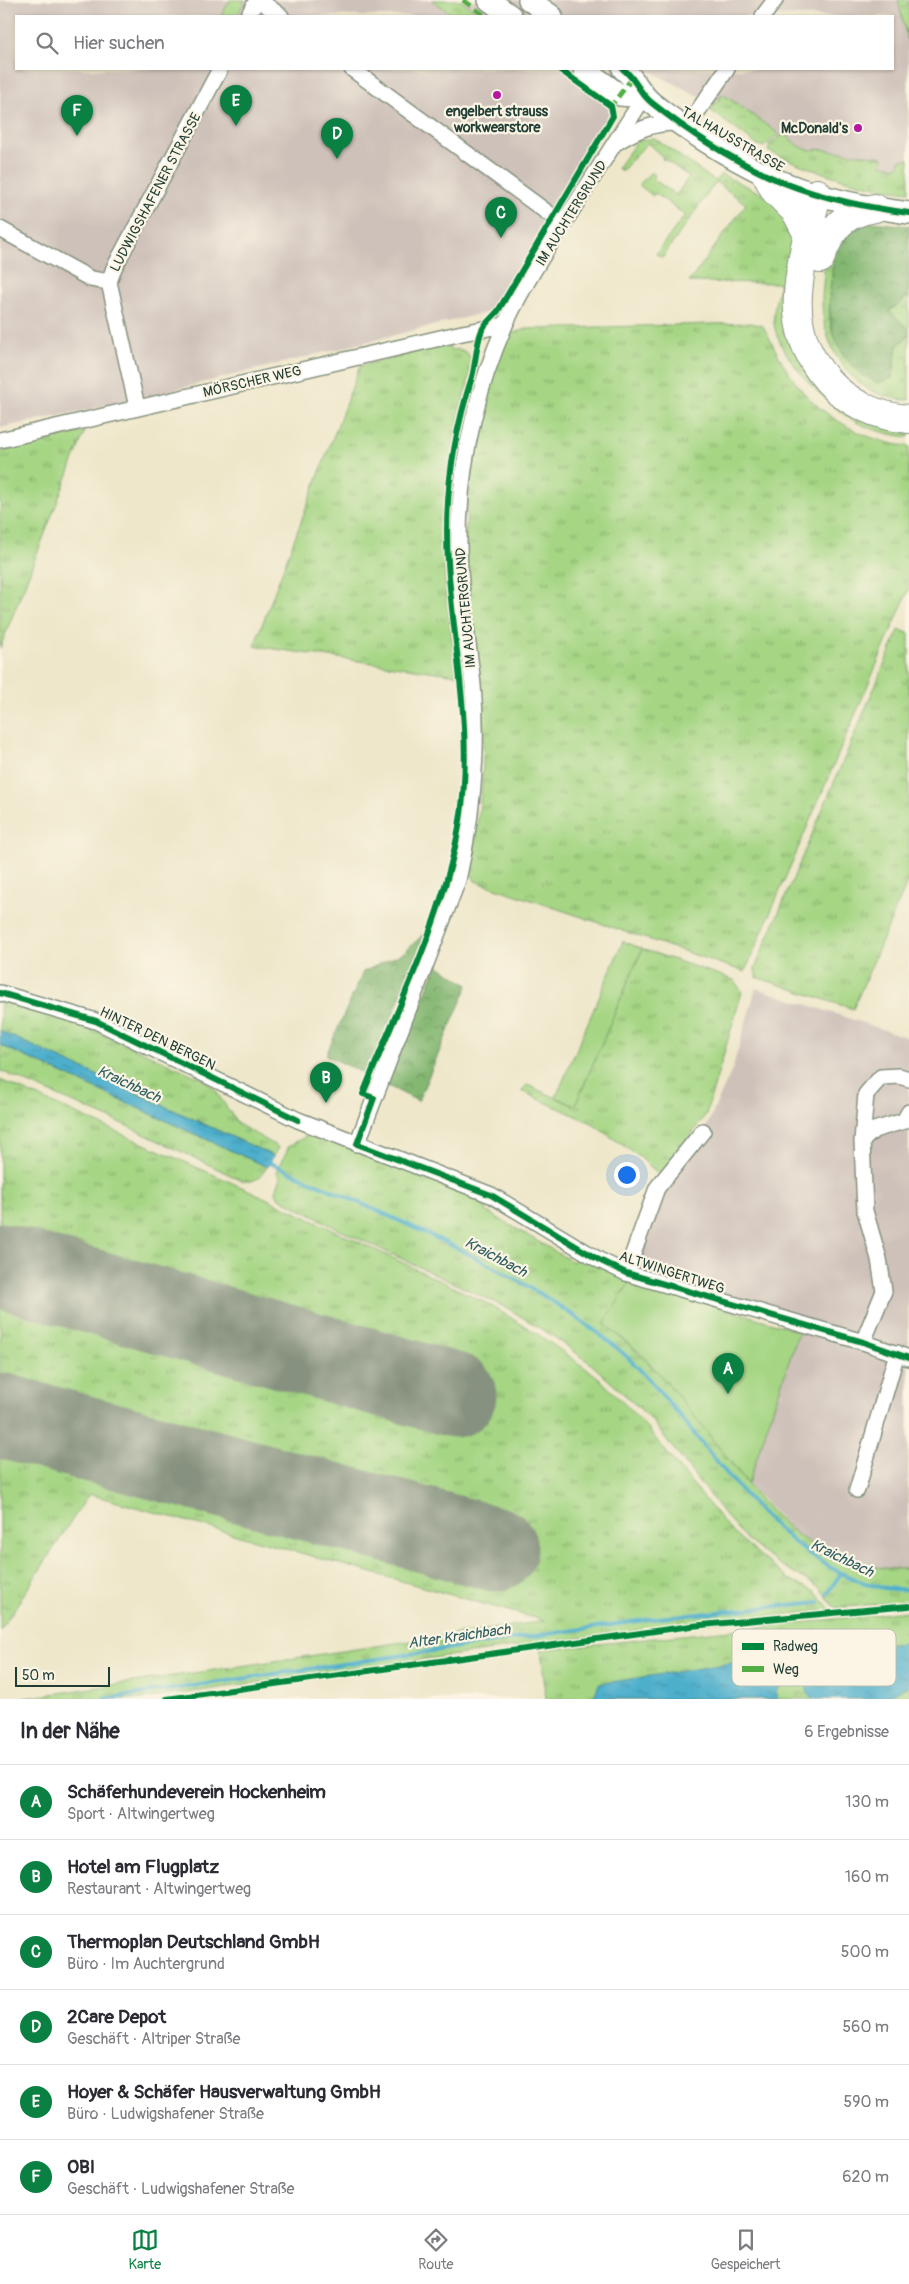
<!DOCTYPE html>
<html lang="de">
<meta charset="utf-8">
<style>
body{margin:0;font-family:Pangolin,sans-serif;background:#f2f2f3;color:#2b2b33}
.scale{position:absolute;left:15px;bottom:12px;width:95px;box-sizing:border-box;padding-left:5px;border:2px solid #1f3d34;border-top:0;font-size:14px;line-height:18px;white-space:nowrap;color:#1f3d34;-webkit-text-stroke:4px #fcf5e5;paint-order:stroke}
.you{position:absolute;left:626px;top:1174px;width:18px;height:18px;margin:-12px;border:4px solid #fff;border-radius:50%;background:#1a73e8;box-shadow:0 0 0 8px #1a73e833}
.badge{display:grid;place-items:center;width:32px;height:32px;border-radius:50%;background:#0b8043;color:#fff;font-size:16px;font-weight:700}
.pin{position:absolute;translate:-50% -41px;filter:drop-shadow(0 1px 2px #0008)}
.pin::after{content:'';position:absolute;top:26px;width:18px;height:15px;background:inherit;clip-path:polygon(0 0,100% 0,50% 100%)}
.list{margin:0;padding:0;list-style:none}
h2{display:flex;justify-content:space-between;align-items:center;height:65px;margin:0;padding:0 20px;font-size:21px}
h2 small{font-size:16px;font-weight:400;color:#7c7c81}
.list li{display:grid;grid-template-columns:32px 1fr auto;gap:15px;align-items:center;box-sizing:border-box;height:75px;padding:0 20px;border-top:1px solid #e1e1e2}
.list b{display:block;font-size:19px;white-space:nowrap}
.list p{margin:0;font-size:16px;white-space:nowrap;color:#7c7c81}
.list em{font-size:16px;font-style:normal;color:#7c7c81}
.icon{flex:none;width:28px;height:28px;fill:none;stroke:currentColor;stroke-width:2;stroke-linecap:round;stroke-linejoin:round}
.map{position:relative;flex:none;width:909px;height:1699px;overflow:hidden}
.search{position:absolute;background:#fff;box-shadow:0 1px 4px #0004;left:15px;right:15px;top:15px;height:55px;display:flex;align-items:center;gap:12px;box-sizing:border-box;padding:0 18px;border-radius:0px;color:#7c7c81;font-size:19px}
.sheet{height:515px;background:#fff}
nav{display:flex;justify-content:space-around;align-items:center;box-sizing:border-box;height:70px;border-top:1px solid #e1e1e2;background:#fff;font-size:14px;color:#7c7c81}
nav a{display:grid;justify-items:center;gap:2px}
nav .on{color:#0b8043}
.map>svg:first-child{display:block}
.industrial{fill:#cec1b9}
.grass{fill:url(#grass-tufts);stroke:#628a5c}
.forest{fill:url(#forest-crowns);stroke:#527a53}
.green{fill:#a6d684;stroke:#628a5c}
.water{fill:url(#water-ripples);stroke:#367680}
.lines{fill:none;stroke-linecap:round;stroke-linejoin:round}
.stream{stroke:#4dafcc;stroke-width:4}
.runway{stroke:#86927f;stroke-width:85}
.street-casing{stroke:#86927f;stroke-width:18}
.secondary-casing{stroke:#86927f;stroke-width:24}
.highway-casing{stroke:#86927f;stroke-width:30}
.street{stroke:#fff;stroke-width:15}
.secondary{stroke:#fff;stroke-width:21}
.highway{stroke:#fff;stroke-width:28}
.quiet{stroke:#52ad45;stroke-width:5;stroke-dasharray:10 5;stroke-linecap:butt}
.cycleway-casing{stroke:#fcf5e5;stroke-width:9}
.cycleway{stroke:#00873e;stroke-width:6}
.poi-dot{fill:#b5179e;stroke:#fcf5e5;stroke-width:2}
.labels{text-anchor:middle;stroke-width:4.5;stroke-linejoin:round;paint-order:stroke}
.poi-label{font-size:14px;font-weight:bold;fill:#1f3d34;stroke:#fcf5e5}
.street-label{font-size:14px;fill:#1f3d34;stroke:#fcf5e5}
.water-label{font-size:15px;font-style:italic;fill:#2d5f62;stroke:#fcf5e5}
.key{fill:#fcf5e5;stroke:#babeb0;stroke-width:1}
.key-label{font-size:14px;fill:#1f3d34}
</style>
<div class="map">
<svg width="909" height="1699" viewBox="0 0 909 1699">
<defs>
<pattern id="grass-tufts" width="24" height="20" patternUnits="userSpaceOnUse" patternTransform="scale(1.25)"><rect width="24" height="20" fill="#a6d684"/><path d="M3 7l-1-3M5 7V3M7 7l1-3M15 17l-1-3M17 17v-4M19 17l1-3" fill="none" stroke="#87af6d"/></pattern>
<pattern id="forest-crowns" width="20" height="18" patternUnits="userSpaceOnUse" patternTransform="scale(1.25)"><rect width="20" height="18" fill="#84b772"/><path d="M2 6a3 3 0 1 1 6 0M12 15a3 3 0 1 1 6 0" fill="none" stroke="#6b965e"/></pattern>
<pattern id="water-ripples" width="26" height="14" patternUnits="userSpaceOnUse" patternTransform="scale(1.25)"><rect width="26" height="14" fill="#4dafcc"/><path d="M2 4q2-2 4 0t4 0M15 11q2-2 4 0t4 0" fill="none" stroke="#3f90a6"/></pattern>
</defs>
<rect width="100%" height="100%" fill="#fcf5e5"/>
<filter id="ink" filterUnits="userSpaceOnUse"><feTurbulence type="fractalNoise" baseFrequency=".02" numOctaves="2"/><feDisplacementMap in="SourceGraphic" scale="10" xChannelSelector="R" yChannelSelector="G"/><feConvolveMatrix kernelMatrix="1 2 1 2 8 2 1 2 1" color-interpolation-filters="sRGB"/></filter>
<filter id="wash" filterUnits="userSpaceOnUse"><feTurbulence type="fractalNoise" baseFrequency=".0096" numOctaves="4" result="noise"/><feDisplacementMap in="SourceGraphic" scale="20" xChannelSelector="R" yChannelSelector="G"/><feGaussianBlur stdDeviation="1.12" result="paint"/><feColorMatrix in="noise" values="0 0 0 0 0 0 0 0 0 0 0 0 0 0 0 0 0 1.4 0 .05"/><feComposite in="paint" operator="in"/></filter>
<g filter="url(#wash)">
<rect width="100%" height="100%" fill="#eee7ca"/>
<path class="industrial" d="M 0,0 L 908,0 L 909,173 L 820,159 L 646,69 L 893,69 L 893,16 L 16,16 L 16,69 L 639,69 L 495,312 L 475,315 L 125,402 L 0,428 Z
M 756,988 L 909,1038 L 908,1570 L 867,1568 L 832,1556 L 795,1534 L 748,1484 L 801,1325 L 629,1269 L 672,1174 L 703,1134 L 732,1070 Z"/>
<path class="grass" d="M 230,0 L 245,0 L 237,16 L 221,16 Z
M 432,0 L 460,0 L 482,16 L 454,16 Z
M 898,0 L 909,0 L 909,47 Z
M 723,94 L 779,134 L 764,147 L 757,145 L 710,110 Z
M 784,134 C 795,142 803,153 818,149 L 883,157 L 882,165 L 898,167 L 900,160 L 909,159 L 909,192 C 860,187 812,171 768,151 L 770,144 Z
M 654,138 L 715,181 L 721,174 L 775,200 L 796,221 L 801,356 L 909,424 L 909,437 C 890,435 867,429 851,419 C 823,401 784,361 775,329 C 771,314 777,298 780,283 L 689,282 L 746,204 L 716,182 L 662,258 L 656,254 L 685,215 L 655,193 L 653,196 L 639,185 L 651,172 L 655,175 L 653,179 L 676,195 L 689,177 L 666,160 L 662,159 L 663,157 L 647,143 L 622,171 L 617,168 L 637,141 Z
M 850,232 L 835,258 L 829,310 L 832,334 L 892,378 L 897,346 L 909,335 L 909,400 C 849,399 816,340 823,286 C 824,278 823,266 827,259 C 833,250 843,241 850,232 Z
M 909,296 L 909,330 L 889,311 Z
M 751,323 L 763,326 C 774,346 784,369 799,387 C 823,417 870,444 909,446 L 909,589 L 745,972 L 475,881 L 471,872 C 477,826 485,779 483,733 C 480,687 472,642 468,597 C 461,507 470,416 510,334 L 526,329 Z
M 448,344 L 450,350 C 462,348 473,353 473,366 C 453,429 441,496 444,562 C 445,599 453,638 457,675 L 254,646 L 360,366 Z
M 85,431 L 0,648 L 0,452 Z
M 899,630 L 909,633 L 909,878 L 853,1009 L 756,977 L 755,968 Z
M 642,949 L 734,980 L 742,992 L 706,1114 L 662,1177 L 641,1158 L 591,1123 L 521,1091 L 527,1085 L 575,1106 Z
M 0,1000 L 87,1027 L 205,1080 L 215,1090 L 238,1124 L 278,1147 L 274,1156 L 0,1031 Z
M 0,1045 L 267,1167 C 260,1178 254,1184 241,1180 L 125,1125 L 1,1071 Z
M 0,1080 L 255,1193 L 439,1280 L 490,1305 L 539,1335 L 598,1377 L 641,1421 L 730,1530 L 788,1579 L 815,1592 L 831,1610 L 690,1624 L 549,1642 L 142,1699 L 18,1699 L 545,1621 L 89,1494 L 0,1631 Z
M 313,1132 L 490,1200 L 486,1211 L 573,1262 L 580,1251 L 631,1280 L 605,1325 C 637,1350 662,1375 688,1407 C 752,1486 793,1572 909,1569 L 909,1601 L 835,1608 L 820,1588 L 779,1564 L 747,1540 L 725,1515 L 649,1417 L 590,1363 L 556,1338 L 509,1309 L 342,1231 L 279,1198 L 276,1192 L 280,1178 L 277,1172 L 289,1146 Z
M 909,1611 L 909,1642 L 833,1653 L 807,1691 L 813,1699 L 546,1699 L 541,1650 Z
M 909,1686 L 909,1699 L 879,1699 Z"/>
<path class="forest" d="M 855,220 L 909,226 L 909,296 L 889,311 L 909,330 L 909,335 L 897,346 L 892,378 L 878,383 C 836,366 825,323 831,281 C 832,273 833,265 835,258 C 840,245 849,233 855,220 Z
M 425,933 L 369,1076 L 326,1055 L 363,972 L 403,953 Z
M 437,965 L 468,985 L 418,1101 L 386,1085 Z"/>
<path class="green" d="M 623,941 L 642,949 L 575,1106 L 556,1097 Z
M 631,1280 L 799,1331 L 748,1484 L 666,1381 L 639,1352 L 604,1324 Z"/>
<path class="water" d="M 0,1031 L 274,1156 L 267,1167 L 0,1045 Z
M 909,1642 L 909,1686 L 879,1699 L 813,1699 L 807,1691 L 809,1662 L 833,1653 Z
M 763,1658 L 782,1684 L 776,1692 L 778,1699 L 593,1699 L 599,1684 Z"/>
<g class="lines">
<path class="stream" d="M 266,1161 C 384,1215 509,1262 612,1344 C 634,1361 652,1383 670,1404 C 722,1466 767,1535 841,1573 C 862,1583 884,1591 909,1589
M 827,1594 L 841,1573
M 104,1699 L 658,1618 L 819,1602"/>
<path class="runway" d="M 0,1265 L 454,1395
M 0,1415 L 495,1549"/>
</g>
</g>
<g filter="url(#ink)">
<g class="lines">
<defs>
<path id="street" d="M 259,0 L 281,16
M 248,16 L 257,0
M 763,16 L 775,0
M 352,69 L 563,224
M 686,128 L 727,69
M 617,142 C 638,129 653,123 678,123
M 0,229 L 91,279 L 109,282
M 137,407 L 109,282 L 114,268 L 220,69
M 0,440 L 462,333 L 505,325
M 0,993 L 96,1021 L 298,1120 L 491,1195 L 599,1260 L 626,1273 L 863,1342 L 909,1358
M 862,1141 L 874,1130 L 904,1121 L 909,1112
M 357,1144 L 458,880 C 473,815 479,751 473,685 C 468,637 459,589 459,540 C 459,465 475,394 505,325 C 523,285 548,247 572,210 C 596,172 620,135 644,97
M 626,1273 L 657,1188 L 703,1131
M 863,1342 L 884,1291 L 879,1259 L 865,1211 L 862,1141 L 866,1094 L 881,1077 L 899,1076 L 909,1079
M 857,1490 L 897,1353"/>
<path id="secondary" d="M 489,0 L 511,16
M 529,0 L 552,16
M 584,69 L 620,95 L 644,97
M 623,69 C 636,79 639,93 652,103 C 687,131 728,157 768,176 C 811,196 863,207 909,213"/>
<path id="highway" d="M 767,176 L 775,191 L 796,212 L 808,235
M 817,193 C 810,226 800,261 798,294 C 793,361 844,415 909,419
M 820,259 C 832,228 841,214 875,208"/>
</defs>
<use href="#street" class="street-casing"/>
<use href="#secondary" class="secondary-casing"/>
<use href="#highway" class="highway-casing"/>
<use href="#street" class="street"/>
<use href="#secondary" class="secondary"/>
<use href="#highway" class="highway"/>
<path class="quiet" d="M 463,0 L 485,16
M 608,104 L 611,106 L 633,77"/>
<defs>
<path id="cycleway" d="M 559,69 L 611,106 L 613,116 L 498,311 C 493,317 485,323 482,330 C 476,344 476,362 472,377 C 453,436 444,500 448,562 C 453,646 473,729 461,814 C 447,912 399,1003 363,1094 L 374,1098 L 357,1144 L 491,1195 L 599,1260 L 626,1273 L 863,1342 L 909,1358
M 623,69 C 636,79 639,93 652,103 C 687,131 728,157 768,176 C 811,196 863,207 909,213
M 0,993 L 96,1021 L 298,1120
M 167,1699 L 691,1626 L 909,1606"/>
</defs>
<use href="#cycleway" class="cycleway-casing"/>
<use href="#cycleway" class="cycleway"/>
</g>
</g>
<g class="poi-dot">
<circle cx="497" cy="95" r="5"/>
<circle cx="858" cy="128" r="5"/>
</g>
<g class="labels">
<g class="poi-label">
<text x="497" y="116">engelbert strauss<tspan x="497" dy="16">workwearstore</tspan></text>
<text x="848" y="133" text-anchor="end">McDonald's</text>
</g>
<g class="street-label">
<text transform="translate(733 139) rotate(30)" y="5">TALHAUSSTRASSE</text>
<text transform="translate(155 192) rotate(-62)" y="5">LUDWIGSHAFENER STRASSE</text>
<text transform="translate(571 213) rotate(-58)" y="5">IM AUCHTERGRUND</text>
<text transform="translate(252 381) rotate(-13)" y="5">MÖRSCHER WEG</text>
<text transform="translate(465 608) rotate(-95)" y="5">IM AUCHTERGRUND</text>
<text transform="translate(158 1038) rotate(26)" y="5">HINTER DEN BERGEN</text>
<text transform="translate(672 1272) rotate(18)" y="5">ALTWINGERTWEG</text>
</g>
<g class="water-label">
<text transform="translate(129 1084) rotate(25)" y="5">Kraichbach</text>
<text transform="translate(496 1257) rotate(28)" y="5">Kraichbach</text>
<text transform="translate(842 1558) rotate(26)" y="5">Kraichbach</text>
<text transform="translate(459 1636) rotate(-8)" y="5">Alter Kraichbach</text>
</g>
</g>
<rect x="732" y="1629" width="164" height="57" rx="8" class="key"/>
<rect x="742" y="1643" width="22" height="7" fill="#00873e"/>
<rect x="742" y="1666" width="22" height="6" fill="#52ad45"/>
<g class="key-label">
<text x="773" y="1651">Radweg</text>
<text x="773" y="1674">Weg</text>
</g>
</svg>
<div class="scale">50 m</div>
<div class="you"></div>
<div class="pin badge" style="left:728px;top:1394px">A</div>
<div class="pin badge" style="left:326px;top:1103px">B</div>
<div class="pin badge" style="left:501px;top:238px">C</div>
<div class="pin badge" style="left:337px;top:159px">D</div>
<div class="pin badge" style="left:236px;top:126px">E</div>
<div class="pin badge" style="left:77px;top:136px">F</div>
<div class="search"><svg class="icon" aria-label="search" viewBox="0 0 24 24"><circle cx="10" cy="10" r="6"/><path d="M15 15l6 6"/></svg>Hier suchen</div>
</div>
<section class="sheet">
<h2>In der Nähe<small>6 Ergebnisse</small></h2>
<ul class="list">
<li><span class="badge">A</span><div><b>Schäferhundeverein Hockenheim</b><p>Sport · Altwingertweg</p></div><em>130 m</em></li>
<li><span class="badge">B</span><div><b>Hotel am Flugplatz</b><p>Restaurant · Altwingertweg</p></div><em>160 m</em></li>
<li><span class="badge">C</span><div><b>Thermoplan Deutschland GmbH</b><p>Büro · Im Auchtergrund</p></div><em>500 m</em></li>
<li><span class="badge">D</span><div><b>2Care Depot</b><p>Geschäft · Altriper Straße</p></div><em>560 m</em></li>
<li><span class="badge">E</span><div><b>Hoyer &amp; Schäfer Hausverwaltung GmbH</b><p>Büro · Ludwigshafener Straße</p></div><em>590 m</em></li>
<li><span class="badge">F</span><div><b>OBI</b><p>Geschäft · Ludwigshafener Straße</p></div><em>620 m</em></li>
</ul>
</section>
<nav>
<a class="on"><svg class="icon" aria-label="map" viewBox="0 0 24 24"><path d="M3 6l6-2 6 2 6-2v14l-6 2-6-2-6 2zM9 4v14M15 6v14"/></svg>Karte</a>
<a><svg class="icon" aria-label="directions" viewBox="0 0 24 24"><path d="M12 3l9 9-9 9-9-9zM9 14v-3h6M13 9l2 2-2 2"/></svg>Route</a>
<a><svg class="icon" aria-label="saved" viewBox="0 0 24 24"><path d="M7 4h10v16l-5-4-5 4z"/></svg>Gespeichert</a>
</nav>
